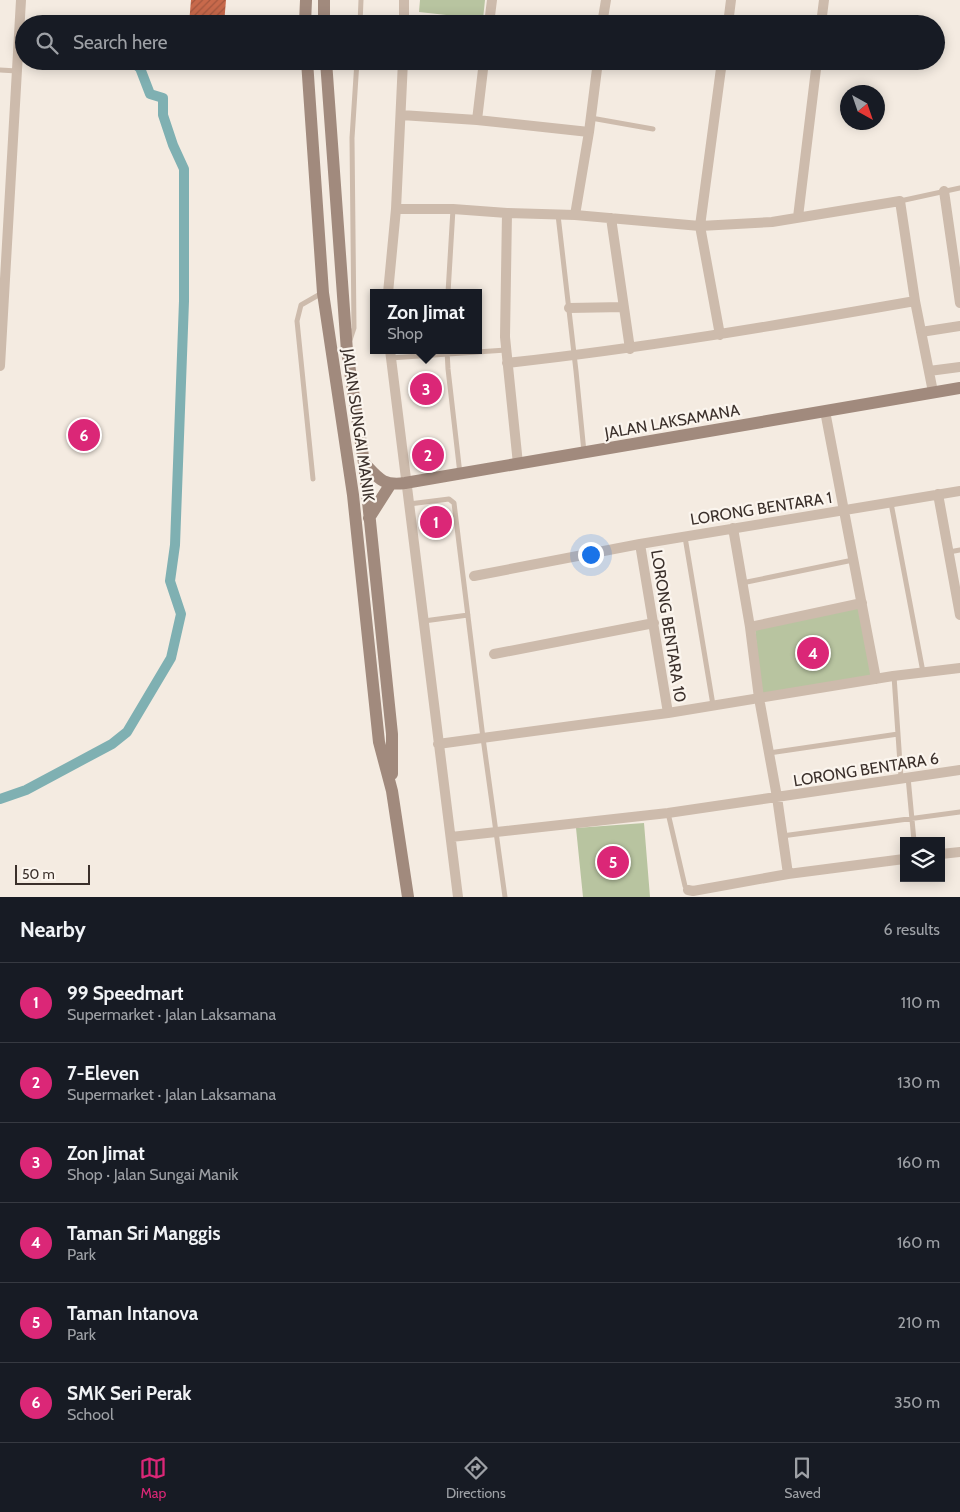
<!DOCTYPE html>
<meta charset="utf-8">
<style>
body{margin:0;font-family:Cabin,sans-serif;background:#20242c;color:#f1f3f6}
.controls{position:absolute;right:15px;bottom:15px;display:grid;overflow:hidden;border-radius:0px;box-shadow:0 2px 12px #0003}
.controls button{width:45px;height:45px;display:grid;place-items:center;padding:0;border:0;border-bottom:1px solid #363941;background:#171b24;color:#f1f3f6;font:25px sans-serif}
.compass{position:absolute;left:840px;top:85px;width:45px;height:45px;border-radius:50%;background:#171b24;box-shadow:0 2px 12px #0003;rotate:140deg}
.scale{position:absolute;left:15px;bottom:12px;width:75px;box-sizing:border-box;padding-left:5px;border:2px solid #3b302b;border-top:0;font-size:14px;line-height:18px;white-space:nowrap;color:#3b302b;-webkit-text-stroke:4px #fbf5ee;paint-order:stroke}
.you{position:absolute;left:590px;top:554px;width:18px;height:18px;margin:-12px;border:4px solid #fff;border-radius:50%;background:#1a73e8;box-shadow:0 0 0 8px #1a73e833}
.badge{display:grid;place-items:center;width:32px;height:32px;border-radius:50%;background:#db2777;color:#fff;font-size:16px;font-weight:700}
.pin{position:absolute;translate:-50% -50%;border:2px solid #fff;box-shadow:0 1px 5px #0006}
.popup{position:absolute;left:370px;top:289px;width:112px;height:65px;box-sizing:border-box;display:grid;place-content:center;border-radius:0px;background:#171b24;filter:drop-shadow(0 1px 4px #0005);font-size:16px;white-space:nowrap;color:#9ea1a6}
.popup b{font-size:19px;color:#f1f3f6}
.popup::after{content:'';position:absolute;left:50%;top:100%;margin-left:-10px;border:10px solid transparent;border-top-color:#171b24}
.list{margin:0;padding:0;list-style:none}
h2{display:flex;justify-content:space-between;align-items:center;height:65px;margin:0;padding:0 20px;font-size:21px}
h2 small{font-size:16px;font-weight:400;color:#9ea1a6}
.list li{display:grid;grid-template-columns:32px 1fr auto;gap:15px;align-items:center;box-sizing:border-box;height:80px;padding:0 20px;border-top:1px solid #363941}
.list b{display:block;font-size:19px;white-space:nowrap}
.list p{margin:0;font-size:16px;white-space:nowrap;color:#9ea1a6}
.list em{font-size:16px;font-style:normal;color:#9ea1a6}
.icon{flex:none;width:28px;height:28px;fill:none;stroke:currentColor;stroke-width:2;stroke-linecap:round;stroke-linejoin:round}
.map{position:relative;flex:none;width:960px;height:897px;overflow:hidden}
.search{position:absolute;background:#171b24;box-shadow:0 2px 12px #0003;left:15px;right:15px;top:15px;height:55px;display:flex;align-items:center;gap:12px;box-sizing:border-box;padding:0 18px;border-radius:28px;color:#9ea1a6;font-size:19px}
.sheet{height:545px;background:#171b24}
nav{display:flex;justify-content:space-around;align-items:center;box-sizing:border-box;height:70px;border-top:1px solid #363941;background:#171b24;font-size:14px;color:#9ea1a6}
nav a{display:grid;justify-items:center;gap:2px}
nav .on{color:#db2777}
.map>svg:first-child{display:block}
.park{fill:#b8c4a0}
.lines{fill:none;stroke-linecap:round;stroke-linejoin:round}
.canal{stroke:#7fb0b2;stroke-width:10}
.building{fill:url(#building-hatch)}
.lane{stroke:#cdbbac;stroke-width:5}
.street{stroke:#cdbbac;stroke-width:10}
.secondary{stroke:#a18a7d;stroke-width:12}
.labels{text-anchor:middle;stroke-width:4.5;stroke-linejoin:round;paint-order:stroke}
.street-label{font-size:16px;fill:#3b302b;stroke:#fbf5ee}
</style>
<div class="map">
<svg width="960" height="897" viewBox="0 0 960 897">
<defs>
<pattern id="building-hatch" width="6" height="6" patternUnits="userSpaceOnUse" patternTransform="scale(1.25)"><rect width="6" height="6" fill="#c8694b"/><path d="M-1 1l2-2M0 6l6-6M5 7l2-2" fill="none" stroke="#a4573f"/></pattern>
</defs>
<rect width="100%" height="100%" fill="#f4ebe1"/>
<path class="park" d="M 420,0 L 485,0 L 483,19 L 419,12 Z
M 859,607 L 872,676 L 762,695 L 755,630 Z
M 644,823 L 650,897 L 583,897 L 576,828 Z"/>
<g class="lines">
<path class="canal" d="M 0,799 L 26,790 L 112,744 L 127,732 L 171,658 L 181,614 L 170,581 L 175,545 L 184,301 L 184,169 L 173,145 L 163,115 L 163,98 L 150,94 L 140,68 L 131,61"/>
</g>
<path class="building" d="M 191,0 L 226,0 L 224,24 L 189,24 Z"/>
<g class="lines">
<path class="lane" d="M 360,24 L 361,0
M 0,70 L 17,71
M 591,118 L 653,129
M 900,201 L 960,188
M 558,215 L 576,371 L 584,452
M 448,293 L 453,209
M 350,340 L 354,328 L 352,138 L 357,61
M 447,350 L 448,369 L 460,474
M 390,358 L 506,350
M 313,479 L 297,321 L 301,305 L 322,293
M 891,503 L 923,672
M 409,504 L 449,499 L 454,503 L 483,738 L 505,897
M 685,537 L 713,705
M 949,552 L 960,550
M 742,583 L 853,560
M 424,621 L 468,615
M 894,676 L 901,778
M 769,753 L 898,734
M 908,777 L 914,841
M 668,813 L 685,886 L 688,890
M 782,836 L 960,812"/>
<path class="street" d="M 404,24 L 404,0
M 489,24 L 492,0
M 602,24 L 606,0
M 728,24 L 731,0
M 821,24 L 824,0
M 403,61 L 396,209 L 453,209 L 507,213 L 575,215 L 700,226 L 772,222 L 900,201 L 915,301 L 933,392
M 401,115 L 477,120 L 589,132
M 477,120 L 484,61
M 944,191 L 960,303
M 507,213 L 505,337 L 518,464
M 575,215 L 589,132 L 598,61
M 798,217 L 817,61
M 611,218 L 630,349
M 388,293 L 396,209
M 569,308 L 624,307
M 921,332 L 960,326
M 720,335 L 700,226 L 722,61
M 390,350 L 458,897
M 507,363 C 644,348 779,325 915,301
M 0,366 L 21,0
M 929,371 L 960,367
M 825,411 L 876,679
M 938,494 L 960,615
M 640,544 L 668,713
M 474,576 L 640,544 L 960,491
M 750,627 L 862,603
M 494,654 L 654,623
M 438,744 L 668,713 L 893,676 L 960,668
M 451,837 L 668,813 L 960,770
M 941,854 L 960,852
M 788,874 L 904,859
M 688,890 L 693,891 L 788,874 L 777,797 L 759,698 L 750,627 L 733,528"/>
<path class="secondary" d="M 305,24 L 306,0
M 324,24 L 324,0
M 307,61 L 323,293 L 353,495 L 379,742 L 392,791 L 408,897
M 326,61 L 347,351 L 364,463 L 392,734 L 392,774
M 364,463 C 379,479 383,486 405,483 L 960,388
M 369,518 L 390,485"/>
</g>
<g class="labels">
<g class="street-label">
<text transform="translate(672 421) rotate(-10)" y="6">JALAN LAKSAMANA</text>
<text transform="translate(359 425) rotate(82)" y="6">JALAN SUNGAI MANIK</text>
<text transform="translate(761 508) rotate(-9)" y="6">LORONG BENTARA 1</text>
<text transform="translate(669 626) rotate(81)" y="6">LORONG BENTARA 10</text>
<text transform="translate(866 769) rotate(-9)" y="6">LORONG BENTARA 6</text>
</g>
</g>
</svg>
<div class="controls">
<button><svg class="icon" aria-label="layers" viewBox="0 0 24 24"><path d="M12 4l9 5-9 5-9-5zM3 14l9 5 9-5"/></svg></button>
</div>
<svg class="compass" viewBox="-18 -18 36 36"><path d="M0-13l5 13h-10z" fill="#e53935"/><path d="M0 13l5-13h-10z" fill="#9ea1a6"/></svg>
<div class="scale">50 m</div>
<div class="you"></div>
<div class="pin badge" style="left:436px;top:522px">1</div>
<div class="pin badge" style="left:428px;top:455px">2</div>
<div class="pin badge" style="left:426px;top:389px">3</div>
<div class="popup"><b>Zon Jimat</b>Shop</div>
<div class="pin badge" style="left:813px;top:653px">4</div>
<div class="pin badge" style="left:613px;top:862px">5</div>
<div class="pin badge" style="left:84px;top:435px">6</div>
<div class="search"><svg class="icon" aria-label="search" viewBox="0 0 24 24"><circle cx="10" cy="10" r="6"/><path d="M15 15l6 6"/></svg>Search here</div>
</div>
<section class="sheet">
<h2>Nearby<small>6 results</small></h2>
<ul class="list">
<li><span class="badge">1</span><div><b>99 Speedmart</b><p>Supermarket · Jalan Laksamana</p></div><em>110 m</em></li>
<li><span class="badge">2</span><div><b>7-Eleven</b><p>Supermarket · Jalan Laksamana</p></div><em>130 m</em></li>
<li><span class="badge">3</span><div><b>Zon Jimat</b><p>Shop · Jalan Sungai Manik</p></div><em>160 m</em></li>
<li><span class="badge">4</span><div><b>Taman Sri Manggis</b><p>Park</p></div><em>160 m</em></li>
<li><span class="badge">5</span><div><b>Taman Intanova</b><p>Park</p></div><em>210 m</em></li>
<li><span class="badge">6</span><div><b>SMK Seri Perak</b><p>School</p></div><em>350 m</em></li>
</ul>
</section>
<nav>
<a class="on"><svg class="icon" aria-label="map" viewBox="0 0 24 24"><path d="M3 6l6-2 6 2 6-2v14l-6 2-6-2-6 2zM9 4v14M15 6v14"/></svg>Map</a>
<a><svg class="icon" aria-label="directions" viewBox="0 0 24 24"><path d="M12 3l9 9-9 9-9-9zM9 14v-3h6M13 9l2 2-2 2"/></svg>Directions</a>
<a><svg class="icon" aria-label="saved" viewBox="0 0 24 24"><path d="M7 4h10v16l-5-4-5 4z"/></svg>Saved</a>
</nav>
